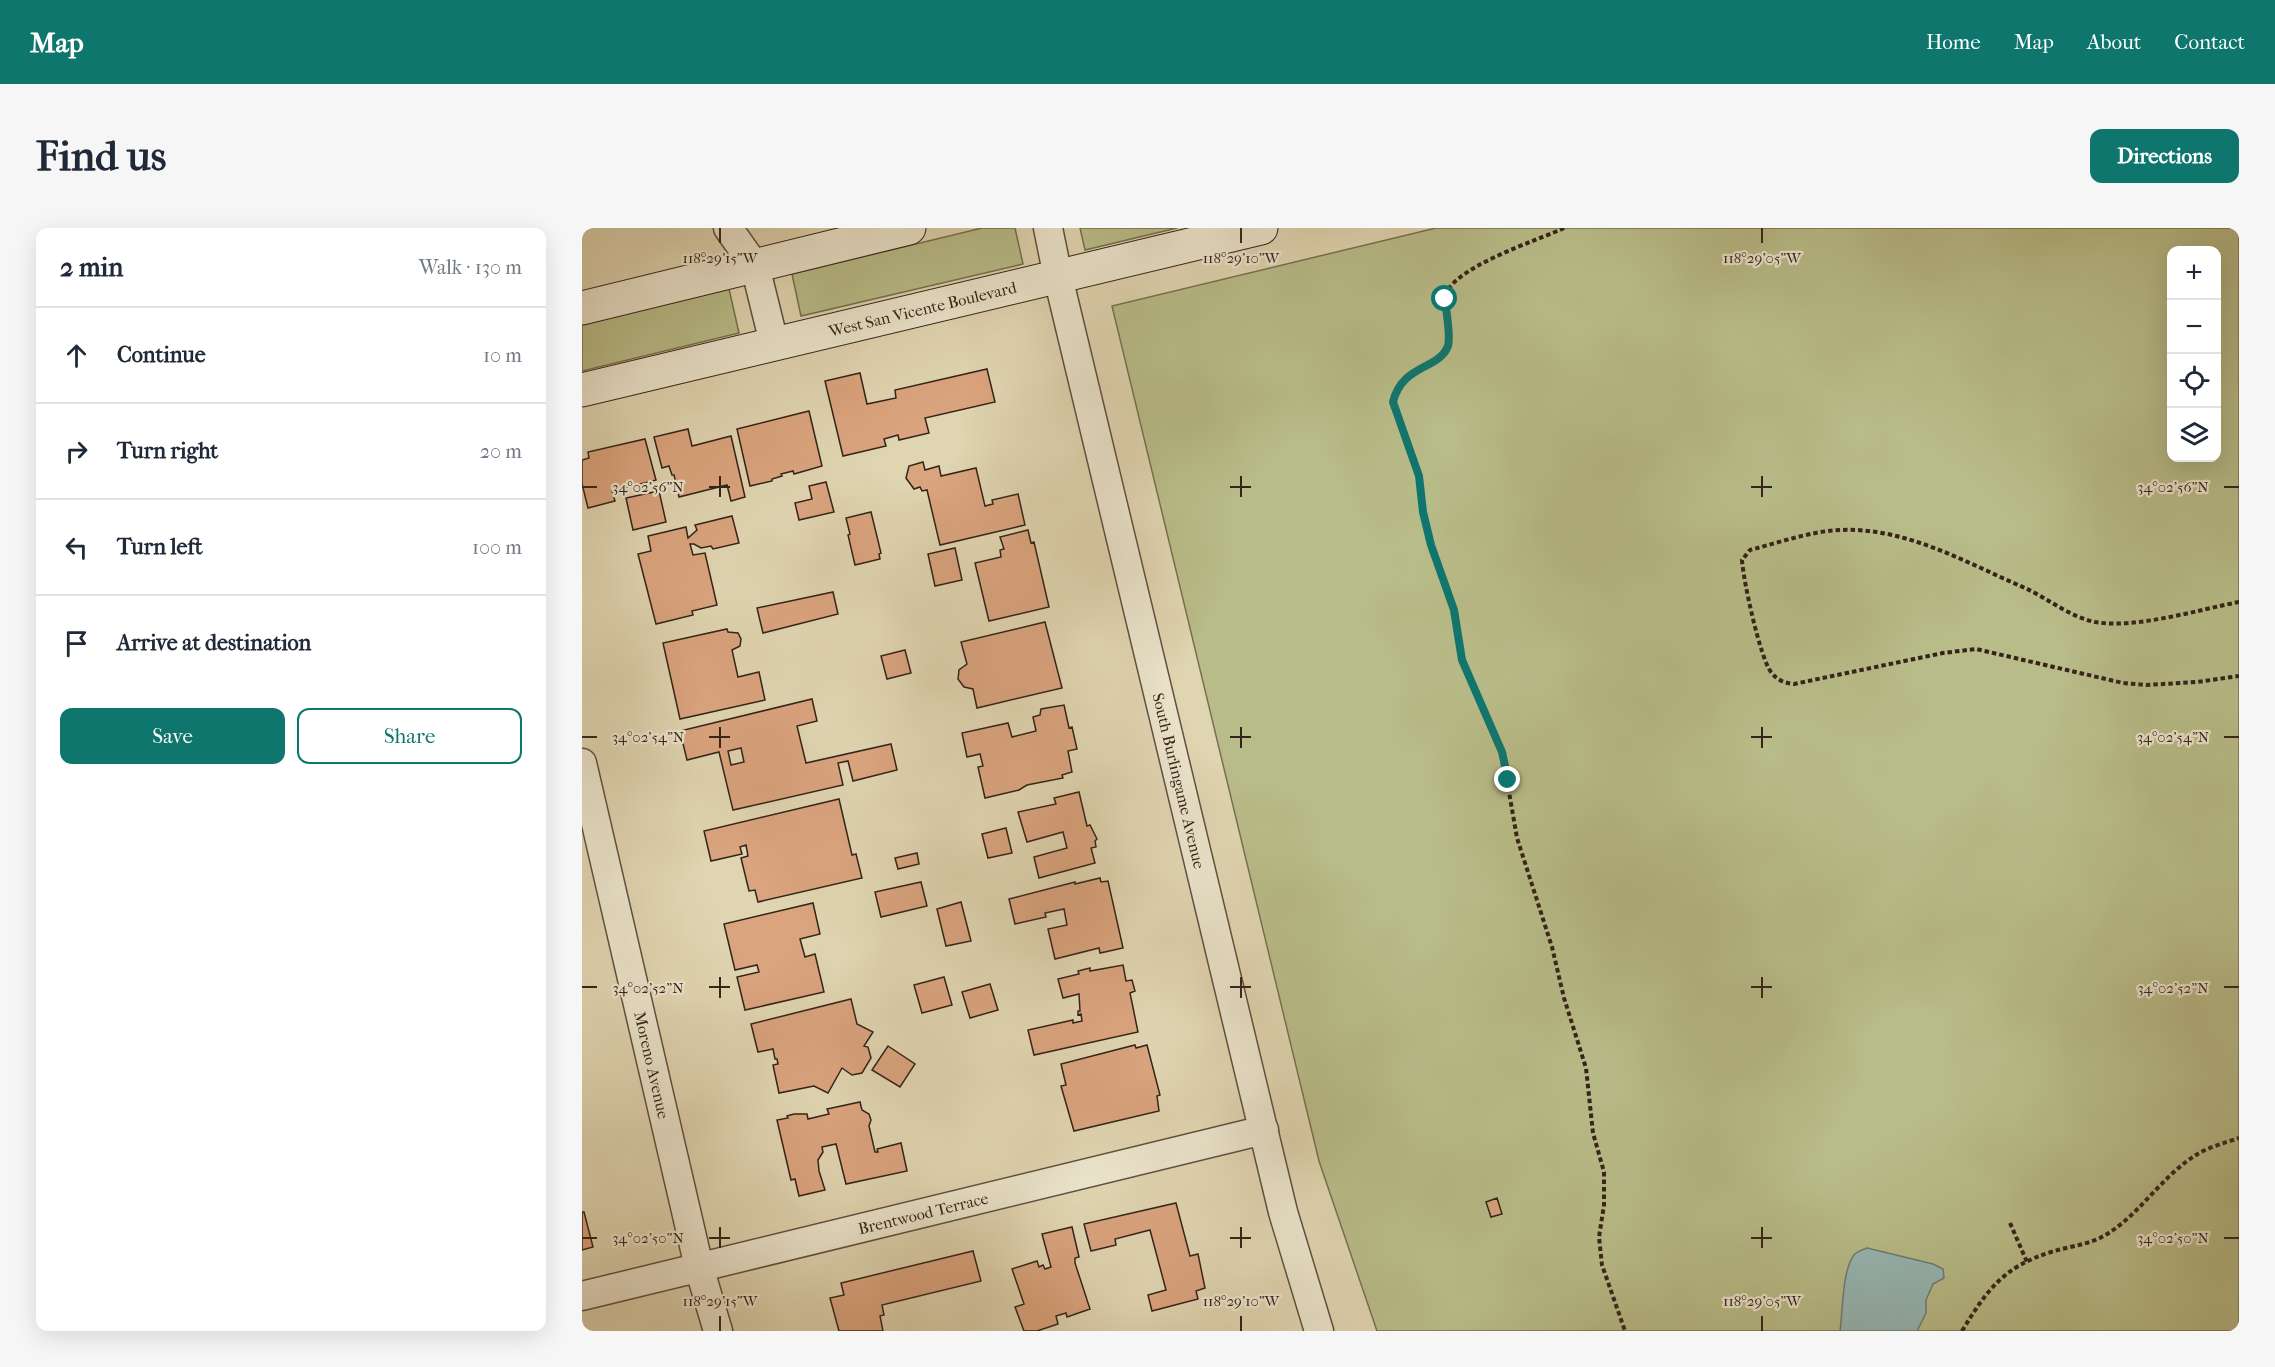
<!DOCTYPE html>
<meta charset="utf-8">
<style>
body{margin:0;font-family:"IM FELL French Canon",serif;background:#f6f6f7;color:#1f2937}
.controls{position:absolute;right:18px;top:18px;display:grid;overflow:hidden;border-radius:12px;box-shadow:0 6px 24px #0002}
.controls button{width:54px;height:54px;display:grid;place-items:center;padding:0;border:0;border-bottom:2px solid #e0e1e3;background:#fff;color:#1f2937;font:30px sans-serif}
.stop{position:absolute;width:18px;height:18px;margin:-14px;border:4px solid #0f766e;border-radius:50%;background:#fff}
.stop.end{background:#0f766e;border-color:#fff;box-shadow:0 2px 6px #0008}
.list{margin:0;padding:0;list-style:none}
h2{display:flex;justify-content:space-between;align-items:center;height:78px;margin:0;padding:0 24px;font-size:26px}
h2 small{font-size:20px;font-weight:400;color:#747a83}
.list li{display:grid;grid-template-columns:39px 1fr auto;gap:18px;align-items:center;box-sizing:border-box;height:96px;padding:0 24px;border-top:2px solid #e0e1e3}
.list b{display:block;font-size:22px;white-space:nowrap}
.list em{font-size:20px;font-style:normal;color:#747a83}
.actions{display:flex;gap:12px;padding:18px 24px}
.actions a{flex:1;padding:14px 0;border:2px solid #0f766e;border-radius:12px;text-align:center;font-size:21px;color:#0f766e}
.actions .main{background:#0f766e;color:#fff}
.icon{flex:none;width:33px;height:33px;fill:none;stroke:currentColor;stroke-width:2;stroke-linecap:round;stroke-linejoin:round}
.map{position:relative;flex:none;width:1657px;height:1103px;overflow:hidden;border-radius:12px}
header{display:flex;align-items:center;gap:36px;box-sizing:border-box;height:84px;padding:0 30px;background:#0f766e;color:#fff}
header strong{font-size:28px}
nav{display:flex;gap:33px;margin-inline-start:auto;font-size:21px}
.intro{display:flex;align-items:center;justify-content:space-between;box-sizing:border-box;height:144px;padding:0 36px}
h1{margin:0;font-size:42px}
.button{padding:15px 27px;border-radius:12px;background:#0f766e;color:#fff;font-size:21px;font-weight:700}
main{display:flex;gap:36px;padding:0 36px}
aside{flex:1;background:#fff;border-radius:12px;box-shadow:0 6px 24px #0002}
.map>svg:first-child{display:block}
.green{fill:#b8bc88;stroke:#767051;stroke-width:1.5;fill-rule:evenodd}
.water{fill:#96b7b4;stroke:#6f7c76;stroke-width:1.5}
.building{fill:#daa47e;stroke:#34231a;stroke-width:1.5;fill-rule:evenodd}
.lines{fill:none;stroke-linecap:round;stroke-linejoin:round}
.minor-casing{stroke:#5f5040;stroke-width:31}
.secondary-casing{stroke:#34231a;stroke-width:35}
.path{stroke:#34231a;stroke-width:4;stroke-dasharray:4.5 3;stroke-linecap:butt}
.minor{stroke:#ebe4cc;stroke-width:28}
.secondary{stroke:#ebe4cc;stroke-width:33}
.route{stroke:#0f766e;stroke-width:8}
.ticks{fill:none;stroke:#34231a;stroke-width:2}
.labels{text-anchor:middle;stroke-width:4.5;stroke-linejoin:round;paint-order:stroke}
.street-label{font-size:16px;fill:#34231a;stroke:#ebe4cc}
.ticks-label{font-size:15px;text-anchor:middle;fill:#34231a;stroke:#ebe4cc;stroke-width:4.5;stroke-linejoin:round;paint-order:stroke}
</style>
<header>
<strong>Map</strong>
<nav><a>Home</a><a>Map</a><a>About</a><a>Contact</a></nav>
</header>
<div class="intro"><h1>Find us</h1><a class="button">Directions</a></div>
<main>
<aside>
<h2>2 min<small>Walk · 130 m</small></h2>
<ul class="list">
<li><svg class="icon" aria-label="ahead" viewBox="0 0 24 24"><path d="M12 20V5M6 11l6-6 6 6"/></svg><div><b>Continue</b></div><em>10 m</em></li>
<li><svg class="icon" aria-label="right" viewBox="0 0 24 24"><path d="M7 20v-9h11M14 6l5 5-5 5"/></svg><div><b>Turn right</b></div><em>20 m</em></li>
<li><svg class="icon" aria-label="left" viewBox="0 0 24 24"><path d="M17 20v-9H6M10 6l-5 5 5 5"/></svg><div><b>Turn left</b></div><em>100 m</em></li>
<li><svg class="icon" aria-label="arrive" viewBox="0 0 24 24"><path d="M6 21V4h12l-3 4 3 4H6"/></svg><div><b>Arrive at destination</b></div></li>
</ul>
<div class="actions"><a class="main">Save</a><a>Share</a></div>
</aside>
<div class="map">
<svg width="1657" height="1103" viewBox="0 0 1657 1103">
<rect width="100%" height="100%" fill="#e0d5b1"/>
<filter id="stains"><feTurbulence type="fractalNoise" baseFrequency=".00333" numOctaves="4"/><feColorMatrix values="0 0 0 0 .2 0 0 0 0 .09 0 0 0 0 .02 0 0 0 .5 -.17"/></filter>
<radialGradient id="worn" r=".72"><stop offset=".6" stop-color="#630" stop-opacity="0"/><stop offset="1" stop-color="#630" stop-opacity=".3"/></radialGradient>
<path class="green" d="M 400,0 L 433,0 L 441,36 L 219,88 L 210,46 Z
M 498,0 L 595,0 L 503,22 Z
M 854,0 L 1657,0 L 1657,1103 L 795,1103 L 737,933 L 530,78 ZM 1590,22 L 1634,22 L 1634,230 L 1590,230 Z
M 147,61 L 157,105 L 0,143 L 0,96 Z"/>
<path class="water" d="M 1285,1020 L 1351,1036 L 1361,1041 L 1362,1050 L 1351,1056 L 1344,1072 L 1344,1085 L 1335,1103 L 1258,1103 C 1261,1082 1260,1043 1272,1027 C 1275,1023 1280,1022 1285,1020 Z"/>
<path class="building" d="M 405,141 L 413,174 L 343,190 L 347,205 L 317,212 L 316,207 L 302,211 L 304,218 L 261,228 L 243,153 L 278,145 L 285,176 L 314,170 L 313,162 Z
M 227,183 L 240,238 L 212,246 L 211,243 L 199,246 L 200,248 L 190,251 L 190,253 L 168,258 L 155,201 Z
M 106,201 L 110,218 L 149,208 L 163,269 L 149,273 L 145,257 L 97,269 L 92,247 L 90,247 L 87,238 L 80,240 L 72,209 Z
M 63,211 L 74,252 L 30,263 L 33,273 L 6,280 L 0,256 L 0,232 L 7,230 L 6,224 Z
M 341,234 L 343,242 L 357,238 L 359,248 L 394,240 L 403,278 L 411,276 L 410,272 L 436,266 L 443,297 L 358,317 L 345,262 L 340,263 L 338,259 L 332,261 L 324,250 L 327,238 Z
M 244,254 L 252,284 L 217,292 L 213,275 L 230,271 L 227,258 Z
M 77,263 L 84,294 L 51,302 L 44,270 Z
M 289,284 L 299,325 L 297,326 L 298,331 L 273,337 L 266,307 L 268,306 L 264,290 Z
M 150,288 L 157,315 L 131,321 L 129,318 L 119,320 L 112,316 L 108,316 L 111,327 L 123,325 L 135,377 L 110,383 L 111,387 L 74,396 L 56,326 L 69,323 L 66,308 L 104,299 L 106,310 L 115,302 L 113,297 Z
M 446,302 L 449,315 L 452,314 L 467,379 L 407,393 L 393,335 L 419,329 L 418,322 L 422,321 L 418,309 Z
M 373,320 L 380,352 L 353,358 L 346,326 Z
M 251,364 L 256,386 L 181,405 L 175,380 Z
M 463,394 L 480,460 L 395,480 L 391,461 L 382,459 L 376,451 L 377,442 L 385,436 L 379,414 Z
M 145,401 L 146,404 L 156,405 L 159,411 L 158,418 L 150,422 L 156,449 L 177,444 L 183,472 L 98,491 L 81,415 Z
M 323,422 L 329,445 L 305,451 L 299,428 Z
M 230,471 L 235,493 L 215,498 L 224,535 L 309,516 L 315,542 L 271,553 L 266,533 L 256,535 L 261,557 L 151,582 L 137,524 L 105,532 L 98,503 ZM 159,520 L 162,534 L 149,537 L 146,523 Z
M 482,477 L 487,500 L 490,499 L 495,521 L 486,523 L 490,544 L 480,547 L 481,550 L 445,557 L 437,562 L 403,570 L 396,539 L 401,538 L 398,526 L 385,529 L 380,505 L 426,495 L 430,509 L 454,503 L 451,489 L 458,487 L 459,481 Z
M 497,564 L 505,598 L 508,597 L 515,611 L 513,613 L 514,619 L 509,620 L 513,635 L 457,650 L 452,629 L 485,620 L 481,604 L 445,614 L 436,584 L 474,576 L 472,570 Z
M 257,571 L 270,627 L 274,626 L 280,650 L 176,674 L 173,662 L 167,663 L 159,630 L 166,628 L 164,617 L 158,619 L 160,626 L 129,633 L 122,603 Z
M 424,600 L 430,625 L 406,630 L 400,606 Z
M 335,625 L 337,636 L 316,641 L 313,630 Z
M 518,650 L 519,654 L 526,653 L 541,720 L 518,725 L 517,720 L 473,731 L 466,701 L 485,697 L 482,681 L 463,685 L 464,689 L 433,696 L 427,671 L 493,654 L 493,656 Z
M 339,654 L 345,678 L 299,689 L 293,664 Z
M 379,674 L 389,713 L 364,718 L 355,681 Z
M 231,675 L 238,706 L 218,711 L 223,729 L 233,726 L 242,764 L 163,782 L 155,749 L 177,744 L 175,737 L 153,742 L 142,696 Z
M 541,737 L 544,753 L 550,752 L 553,763 L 548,765 L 556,804 L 452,827 L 446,802 L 491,792 L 491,795 L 500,793 L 499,786 L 496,787 L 496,783 L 498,783 L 497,766 L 481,770 L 476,751 L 497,746 L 496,743 L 508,740 L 508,743 Z
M 362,749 L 370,777 L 340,785 L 332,757 Z
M 408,756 L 416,782 L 388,790 L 380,764 Z
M 269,771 L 275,796 L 291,804 L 282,818 L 286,819 L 289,830 L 280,845 L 270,847 L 260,840 L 246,865 L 232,858 L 197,865 L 191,837 L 196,836 L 195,831 L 193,831 L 191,821 L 176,824 L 169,796 Z
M 553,817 L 554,820 L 565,817 L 578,867 L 575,868 L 577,883 L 492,903 L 479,858 L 484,857 L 479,836 Z
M 306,818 L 333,836 L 318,859 L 290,842 Z
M 278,874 L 280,882 L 287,886 L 289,892 L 287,898 L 293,924 L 296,924 L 295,921 L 319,915 L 325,943 L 264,956 L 254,916 L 240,919 L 241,924 L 236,932 L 237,943 L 243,962 L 217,968 L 213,951 L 209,952 L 195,892 L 206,890 L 205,888 L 212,886 L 225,886 L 226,891 L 247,886 L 245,881 Z
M 915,970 L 920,986 L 909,989 L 904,974 Z
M 594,975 L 608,1028 L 616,1026 L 623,1060 L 614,1063 L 616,1071 L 570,1083 L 566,1067 L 584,1062 L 568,1002 L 533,1011 L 534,1017 L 509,1023 L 502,996 Z
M 0,984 L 2,984 L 11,1019 L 0,1022 Z
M 490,999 L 497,1029 L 493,1030 L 493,1035 L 508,1081 L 485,1089 L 484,1085 L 474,1088 L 476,1096 L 455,1103 L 442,1103 L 433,1079 L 442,1076 L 430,1041 L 455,1033 L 457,1039 L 461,1037 L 463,1041 L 469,1039 L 460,1006 Z
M 391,1023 L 399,1053 L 300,1077 L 302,1087 L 298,1088 L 301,1103 L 257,1103 L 248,1070 L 262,1067 L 259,1055 Z"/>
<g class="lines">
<defs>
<g id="minor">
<path d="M 146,0 L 173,38 L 192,115"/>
<path id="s1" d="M 466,0 L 476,49 L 701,984 L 737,1103"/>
<path id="s2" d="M 0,535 L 117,1039 L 136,1103"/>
<path id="s3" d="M 0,1068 L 682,902"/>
</g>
<g id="secondary">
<path d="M 0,80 L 327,0"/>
<path id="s4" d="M 0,162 L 679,0"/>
</g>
</defs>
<use href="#minor" class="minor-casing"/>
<use href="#secondary" class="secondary-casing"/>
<path class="path" d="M 982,0 C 957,12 864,41 863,71 C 863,87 872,111 862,125 C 858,130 852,132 847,135 C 829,145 816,154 811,174 L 837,248 L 841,284 L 849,317 L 872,382 L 880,432 L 920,524 L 935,610 L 970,719 L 982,770 L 1004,840 L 1011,905 L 1022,944 L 1022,977 L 1017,1009 L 1020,1037 L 1043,1103
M 1657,374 C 1615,382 1554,401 1513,394 C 1488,389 1465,370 1443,360 C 1378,332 1312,292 1239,304 C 1215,308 1191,316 1168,322 L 1160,332 C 1161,351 1178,430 1189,444 C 1195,452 1202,455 1212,456 L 1361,425 L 1394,421 L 1541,455 L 1564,457 L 1615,454 L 1657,448
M 1428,995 L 1445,1034
M 1380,1103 C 1405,1062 1421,1039 1469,1024 C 1485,1019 1503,1017 1518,1010 C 1555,991 1576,952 1611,929 C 1623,920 1642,915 1657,910"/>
<use href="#minor" class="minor"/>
<use href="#secondary" class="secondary"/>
</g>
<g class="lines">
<path class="route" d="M 863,71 C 864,83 869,108 866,118 C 857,142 820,136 811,174 L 837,248 L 841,284 L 849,317 L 872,382 L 880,432 L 920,524 L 926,552"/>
</g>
<path class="ticks" d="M 138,0 L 138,15M 659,0 L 659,15M 1180,0 L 1180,15M 138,248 L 138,269M 659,248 L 659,269M 1180,248 L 1180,269M 0,259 L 15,259M 127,259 L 148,259M 648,259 L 669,259M 1169,259 L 1190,259M 1642,259 L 1657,259M 138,499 L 138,520M 659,499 L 659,520M 1180,499 L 1180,520M 0,509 L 15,509M 127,509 L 148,509M 648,509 L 669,509M 1169,509 L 1190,509M 1642,509 L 1657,509M 138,749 L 138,770M 659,749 L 659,770M 1180,749 L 1180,770M 0,759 L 15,759M 127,759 L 148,759M 648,759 L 669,759M 1169,759 L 1190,759M 1642,759 L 1657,759M 138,999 L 138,1020M 659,999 L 659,1020M 1180,999 L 1180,1020M 0,1010 L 15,1010M 127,1010 L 148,1010M 648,1010 L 669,1010M 1169,1010 L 1190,1010M 1642,1010 L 1657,1010M 138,1088 L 138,1103M 659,1088 L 659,1103M 1180,1088 L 1180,1103"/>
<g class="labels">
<g class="street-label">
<text dy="6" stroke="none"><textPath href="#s4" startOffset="350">West San Vicente Boulevard</textPath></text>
<text dy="6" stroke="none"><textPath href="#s1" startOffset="568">South Burlingame Avenue</textPath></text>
<text dy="6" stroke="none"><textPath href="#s2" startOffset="310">Moreno Avenue</textPath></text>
<text dy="6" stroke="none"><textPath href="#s3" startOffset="351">Brentwood Terrace</textPath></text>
</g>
</g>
<g class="ticks-label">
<text x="138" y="35">118°29'15"W</text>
<text x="659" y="35">118°29'10"W</text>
<text x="1180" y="35">118°29'05"W</text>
<text x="66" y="264">34°02'56"N</text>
<text x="1591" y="264">34°02'56"N</text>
<text x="66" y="514">34°02'54"N</text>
<text x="1591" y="514">34°02'54"N</text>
<text x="66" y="765">34°02'52"N</text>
<text x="1591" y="765">34°02'52"N</text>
<text x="66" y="1015">34°02'50"N</text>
<text x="1591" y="1015">34°02'50"N</text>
<text x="138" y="1078">118°29'15"W</text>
<text x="659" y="1078">118°29'10"W</text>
<text x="1180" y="1078">118°29'05"W</text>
</g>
<rect width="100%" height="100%" filter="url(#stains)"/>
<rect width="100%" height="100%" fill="url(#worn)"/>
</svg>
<div class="controls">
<button>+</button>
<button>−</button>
<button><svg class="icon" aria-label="locate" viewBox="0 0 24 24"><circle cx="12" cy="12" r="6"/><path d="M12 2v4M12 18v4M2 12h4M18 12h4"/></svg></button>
<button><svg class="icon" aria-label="layers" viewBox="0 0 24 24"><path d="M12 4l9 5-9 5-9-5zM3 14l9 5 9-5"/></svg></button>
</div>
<div class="stop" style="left:863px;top:71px"></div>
<div class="stop end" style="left:926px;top:552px"></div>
</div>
</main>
